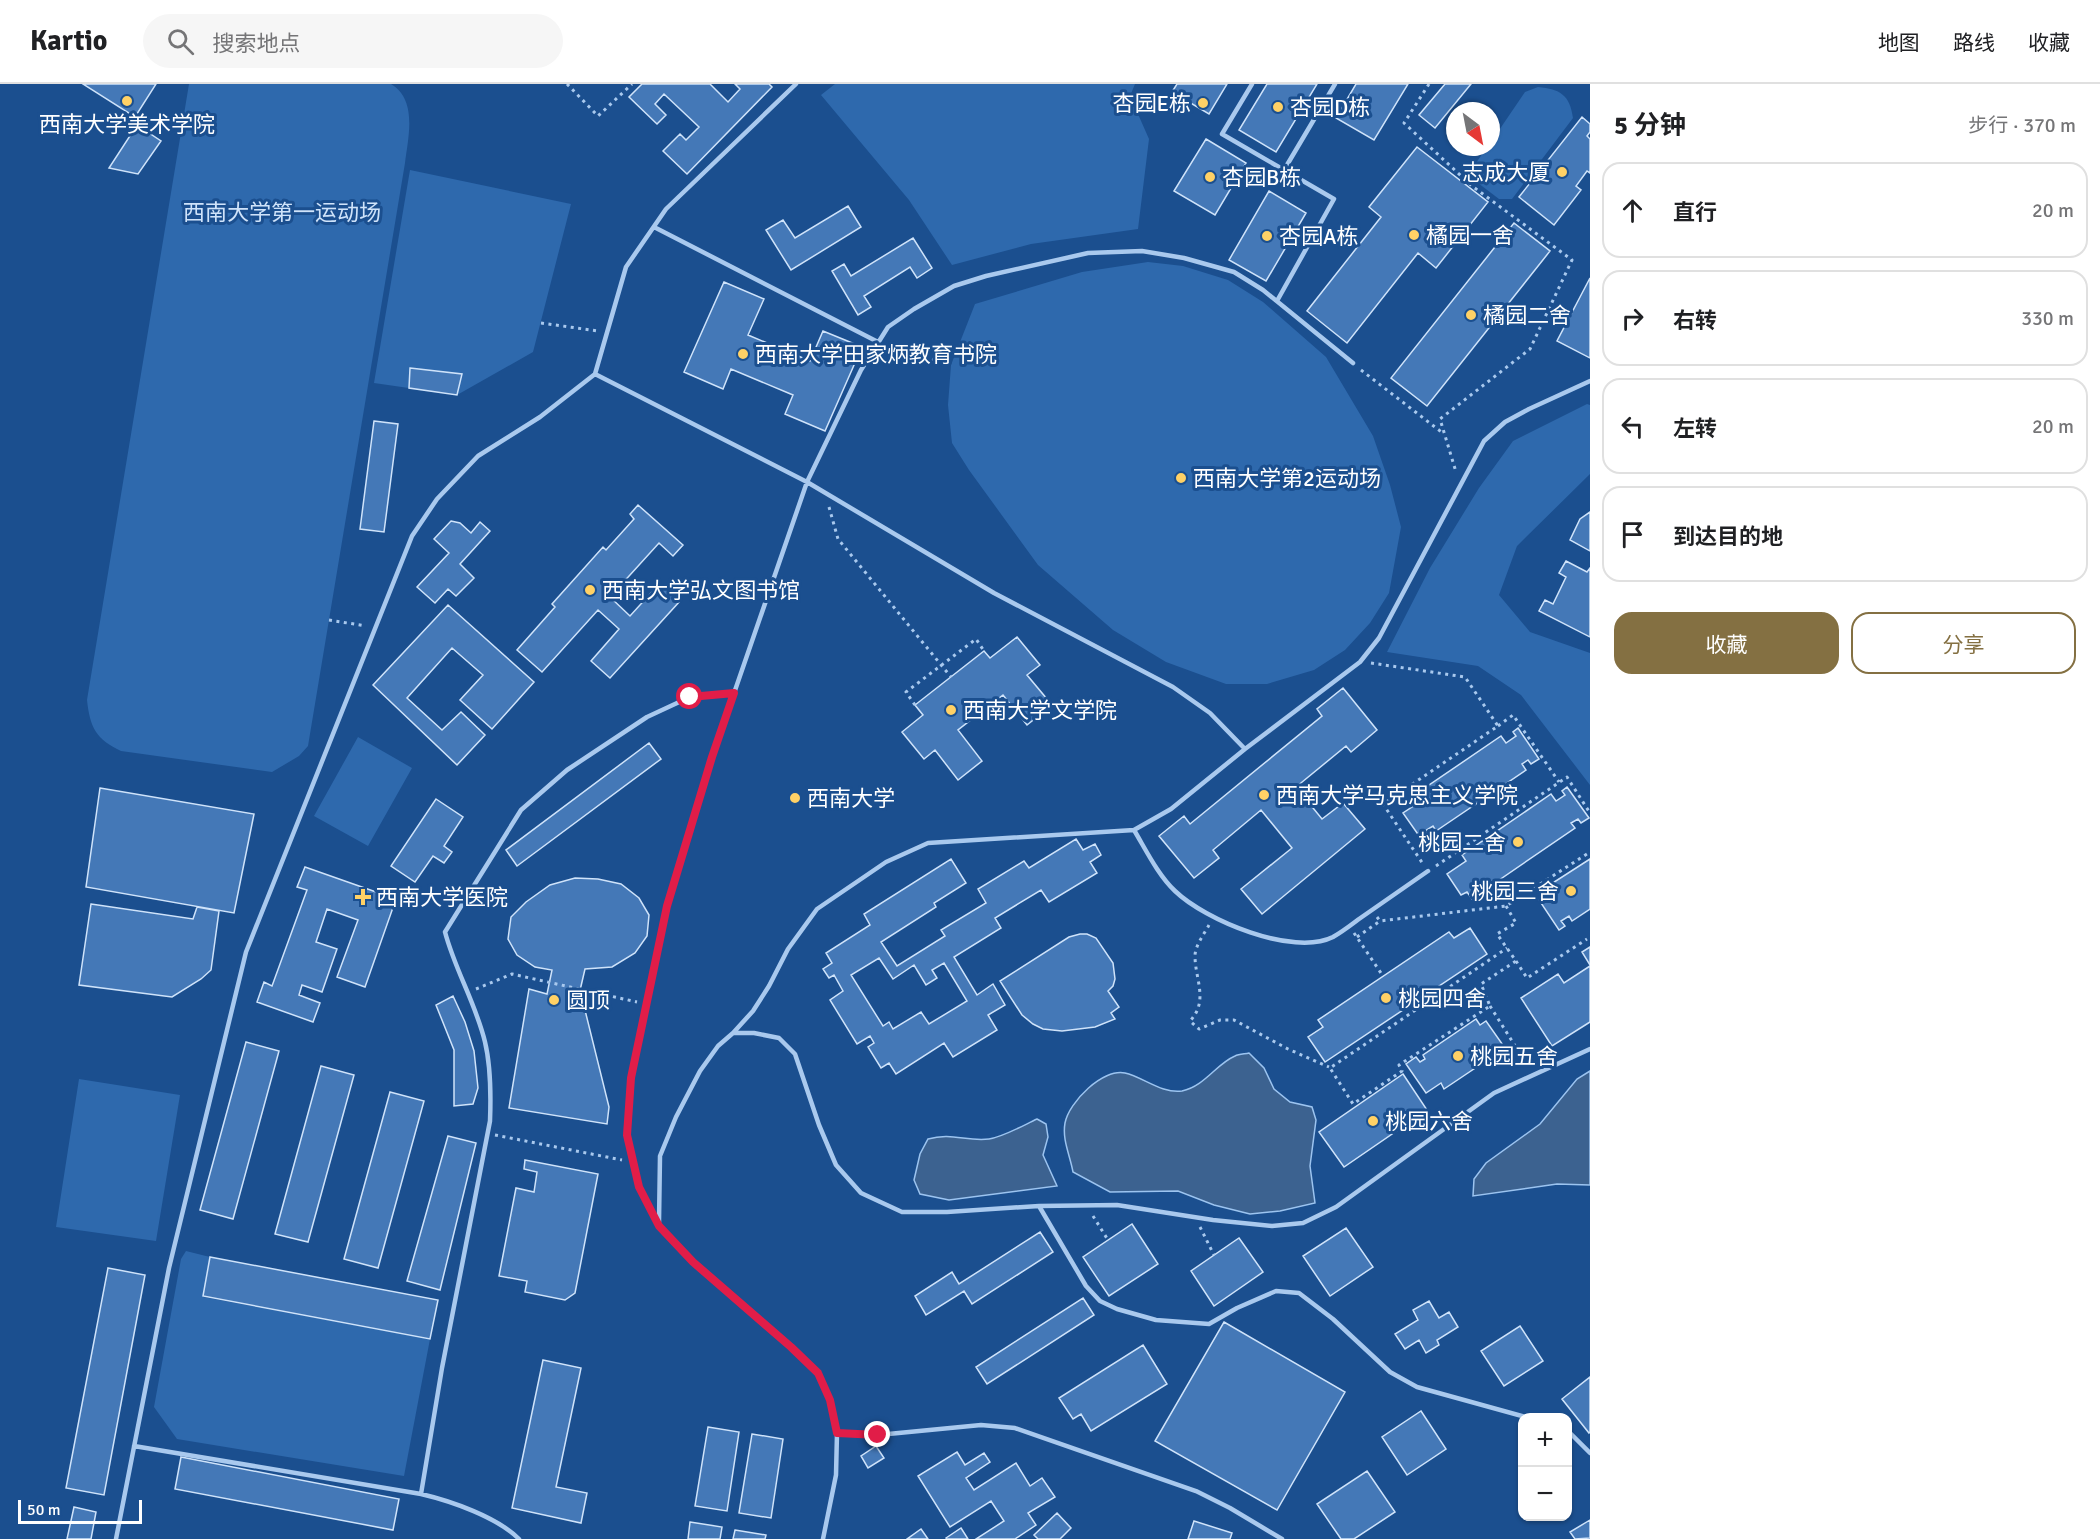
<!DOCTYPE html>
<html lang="zh">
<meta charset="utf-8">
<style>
body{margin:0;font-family:Signika,"Noto Sans SC",sans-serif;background:#f6f6f6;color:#202124}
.controls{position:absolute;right:18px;bottom:18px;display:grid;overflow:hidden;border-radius:12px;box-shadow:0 2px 4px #0004}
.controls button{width:54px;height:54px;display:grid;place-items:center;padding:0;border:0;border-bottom:2px solid #e0e0e0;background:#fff;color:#202124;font:30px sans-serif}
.compass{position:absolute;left:1446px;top:18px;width:54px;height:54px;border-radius:50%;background:#fff;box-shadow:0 2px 4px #0004;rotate:148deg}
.scale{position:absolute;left:18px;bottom:15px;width:124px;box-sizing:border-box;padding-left:6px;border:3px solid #fff;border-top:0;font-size:16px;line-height:21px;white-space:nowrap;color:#fff;-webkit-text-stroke:4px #1b4f8f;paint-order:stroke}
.stop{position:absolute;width:18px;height:18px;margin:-14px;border:4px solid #e11d48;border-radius:50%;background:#fff}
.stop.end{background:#e11d48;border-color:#fff;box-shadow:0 2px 6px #0008}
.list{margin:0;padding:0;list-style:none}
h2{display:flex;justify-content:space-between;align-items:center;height:78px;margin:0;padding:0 24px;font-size:26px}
h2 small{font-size:20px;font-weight:400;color:#757577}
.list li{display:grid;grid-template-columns:39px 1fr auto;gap:18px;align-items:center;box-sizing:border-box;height:96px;margin:0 12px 12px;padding:0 12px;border:2px solid #e0e0e0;border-radius:18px}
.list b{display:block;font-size:22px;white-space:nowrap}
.list em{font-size:20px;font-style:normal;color:#757577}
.actions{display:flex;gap:12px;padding:18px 24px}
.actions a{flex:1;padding:14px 0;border:2px solid #847042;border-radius:18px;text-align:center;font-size:21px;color:#847042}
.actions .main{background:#847042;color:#fff}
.icon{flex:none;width:33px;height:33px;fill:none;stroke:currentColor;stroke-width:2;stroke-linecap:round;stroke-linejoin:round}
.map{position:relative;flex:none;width:1590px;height:1455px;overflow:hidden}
header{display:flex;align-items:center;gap:36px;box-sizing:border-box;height:84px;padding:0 30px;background:#fff;border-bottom:2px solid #e0e0e0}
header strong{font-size:28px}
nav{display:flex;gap:33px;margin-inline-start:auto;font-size:21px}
.search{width:420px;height:54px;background:#f6f6f6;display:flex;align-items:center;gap:15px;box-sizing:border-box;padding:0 21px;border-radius:33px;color:#757577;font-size:22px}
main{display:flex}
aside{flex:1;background:#fff}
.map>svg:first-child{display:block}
.green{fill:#2e69ad}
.water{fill:#3c6290;stroke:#9cc4f0;stroke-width:1.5}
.building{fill:#4478b7;stroke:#cfe3fa;stroke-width:1.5;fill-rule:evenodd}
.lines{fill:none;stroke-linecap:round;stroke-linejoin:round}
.path{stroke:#a9c9ee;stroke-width:3;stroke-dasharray:3 4.5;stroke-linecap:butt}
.lane{stroke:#a9c9ee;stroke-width:4.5}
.route{stroke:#e11d48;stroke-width:8}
.poi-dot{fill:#ffd166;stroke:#1b4f8f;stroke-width:2}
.labels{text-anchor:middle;stroke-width:6;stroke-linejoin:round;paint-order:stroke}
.poi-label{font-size:22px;fill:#fff;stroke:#1b4f8f;text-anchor:start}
.park-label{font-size:22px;fill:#cfe3fa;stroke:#1b4f8f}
</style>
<header>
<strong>Kartio</strong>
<div class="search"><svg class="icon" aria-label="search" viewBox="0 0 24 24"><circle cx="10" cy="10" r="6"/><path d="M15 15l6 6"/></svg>搜索地点</div>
<nav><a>地图</a><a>路线</a><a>收藏</a></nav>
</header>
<main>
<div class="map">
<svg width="1590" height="1455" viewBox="0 0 1590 1455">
<rect width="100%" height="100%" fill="#1b4f8f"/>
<path class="green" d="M 189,0 L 391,0 C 418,16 408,54 405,79 L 308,662 L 299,672 L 272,688 L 121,667 C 96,655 90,644 87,616 Z
M 835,0 L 1135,0 L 1130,12 L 1149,55 L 1138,145 L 1031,160 L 952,181 L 909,116 L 821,11 Z
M 1538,3 C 1560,5 1570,11 1573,34 L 1512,115 L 1499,115 L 1478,99 L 1476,91 L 1476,79 L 1487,63 L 1491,63 L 1491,58 L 1525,8 Z
M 410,86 L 571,120 L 533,268 L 457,311 L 374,299 Z
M 1148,178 L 1183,182 L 1228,196 L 1263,218 L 1326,273 L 1373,352 L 1390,401 L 1401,443 L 1389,509 L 1370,539 L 1345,566 L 1314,586 L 1267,600 L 1226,600 L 1166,578 L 1113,546 L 1038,481 L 969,386 L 952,359 L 948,321 L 951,281 L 975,220 L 1082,188 Z
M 1587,320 L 1590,321 L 1590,390 L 1517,462 L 1499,511 L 1530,548 L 1590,569 L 1590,701 L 1521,611 L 1478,582 L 1387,568 L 1430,484 L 1479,404 L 1513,357 Z
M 358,653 L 412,684 L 368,762 L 314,732 Z
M 79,995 L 180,1011 L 156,1157 L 56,1143 Z
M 186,1167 L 210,1173 L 203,1213 L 430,1255 L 404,1392 L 177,1355 L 154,1323 L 181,1175 Z"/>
<path class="water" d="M 1249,969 L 1264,984 L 1274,1005 L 1290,1018 L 1312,1023 L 1316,1036 L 1310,1082 L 1315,1119 L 1280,1127 L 1250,1130 L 1214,1121 L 1178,1107 L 1110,1108 L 1073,1088 C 1070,1071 1062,1056 1065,1039 C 1069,1018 1103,984 1125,989 C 1143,993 1162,1010 1182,1007 C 1205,1002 1216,980 1235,972 C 1239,970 1245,970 1249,969 Z
M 1590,987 L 1590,1101 L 1557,1100 L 1473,1112 L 1474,1095 L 1486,1079 L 1540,1040 L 1577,995 Z
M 1037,1035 L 1046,1040 L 1048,1053 L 1043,1071 L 1057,1102 L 949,1116 L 920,1110 L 914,1096 L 920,1070 L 928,1055 C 952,1048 967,1058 989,1055 C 1003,1053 1024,1041 1037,1035 Z"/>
<path class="building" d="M 83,0 L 156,0 L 135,33 Z
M 642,0 L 710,0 L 728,18 L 740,5 L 735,0 L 769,0 L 772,3 L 687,90 L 663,67 L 680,50 L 686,56 L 699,43 L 664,10 L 655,20 L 666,31 L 657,40 L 629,13 Z
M 1177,0 L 1227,0 L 1209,30 L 1172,8 Z
M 1267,0 L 1317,0 L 1276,68 L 1239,46 Z
M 1356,0 L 1408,0 L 1374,56 L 1336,34 Z
M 1445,0 L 1471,0 L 1435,44 L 1419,31 Z
M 1582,33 L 1590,40 L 1590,48 L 1587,52 L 1590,55 L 1590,89 L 1587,87 L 1576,102 L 1581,106 L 1554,141 L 1519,113 Z
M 137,41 L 161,57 L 138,90 L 109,84 Z
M 1206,55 L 1246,79 L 1215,131 L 1174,107 Z
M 1417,63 L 1488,118 L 1436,184 L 1418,169 L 1347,259 L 1307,227 L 1381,133 L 1369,123 Z
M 1269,107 L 1306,129 L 1266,197 L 1229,176 Z
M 848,122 L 861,143 L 791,186 L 766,146 L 783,136 L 795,154 Z
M 1514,139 L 1550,167 L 1427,322 L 1391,294 Z
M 913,154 L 932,184 L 917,194 L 910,183 L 864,212 L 871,223 L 858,231 L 832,187 L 844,180 L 851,192 Z
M 1590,194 L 1590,274 L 1557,257 Z
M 724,198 L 764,215 L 748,251 L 810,277 L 823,247 L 862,263 L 825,347 L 785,330 L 793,311 L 731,285 L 723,305 L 684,288 Z
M 410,284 L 462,290 L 457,311 L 409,304 Z
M 374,337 L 398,340 L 384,448 L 360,445 Z
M 638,421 L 683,461 L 673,472 L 659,459 L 610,513 L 630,532 L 660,499 L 680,517 L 610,594 L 591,577 L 619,545 L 598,526 L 542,588 L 517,566 L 555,523 L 552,520 L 603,463 L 606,466 L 634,435 L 630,430 Z
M 1590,428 L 1590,467 L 1570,456 L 1580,435 Z
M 451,437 L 460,439 L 471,449 L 480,438 L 490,447 L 460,480 L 474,494 L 456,512 L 448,505 L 435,519 L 417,503 L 449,469 L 434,455 Z
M 1566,477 L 1587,488 L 1590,484 L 1590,553 L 1539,527 L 1545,516 L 1553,520 L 1566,493 L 1559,489 Z
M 448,521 L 534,598 L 492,645 L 460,616 L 483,591 L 452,564 L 407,614 L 442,646 L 461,628 L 485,651 L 457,681 L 373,601 Z
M 1017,553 L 1040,581 L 1027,591 L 1052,621 L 1027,641 L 1003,611 L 958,646 L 982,677 L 958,696 L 935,666 L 924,675 L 902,648 L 923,631 L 915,621 L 984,567 L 990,574 Z
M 1343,604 L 1377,646 L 1351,668 L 1346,662 L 1296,703 L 1322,735 L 1343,719 L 1365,745 L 1262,830 L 1241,805 L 1292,764 L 1261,726 L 1213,766 L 1219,774 L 1194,794 L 1159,752 L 1184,732 L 1190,740 L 1322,632 L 1317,625 Z
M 1518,644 L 1539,675 L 1531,680 L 1528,676 L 1522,680 L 1526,686 L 1436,747 L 1433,742 L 1425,747 L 1429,752 L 1422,756 L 1403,729 L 1418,719 L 1413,712 L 1501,652 L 1506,659 L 1516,652 L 1513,648 Z
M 649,659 L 661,675 L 517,782 L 506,766 Z
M 1567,703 L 1589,734 L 1581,739 L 1578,735 L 1571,739 L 1575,744 L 1486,805 L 1482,800 L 1474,805 L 1478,810 L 1472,815 L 1467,808 L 1461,811 L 1447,790 L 1466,777 L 1462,771 L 1551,710 L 1556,717 L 1565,711 L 1562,707 Z
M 100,704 L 254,730 L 234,829 L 86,803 Z
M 436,715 L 463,733 L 444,762 L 452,768 L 444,779 L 433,772 L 415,798 L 391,782 Z
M 1076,755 L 1083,766 L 1095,760 L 1101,771 L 1090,778 L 1097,789 L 1049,818 L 1041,806 L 995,834 L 1001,844 L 954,873 L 977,911 L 993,900 L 1005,921 L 988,931 L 997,946 L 953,973 L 944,959 L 896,990 L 889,979 L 881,984 L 868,963 L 874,959 L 870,952 L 857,960 L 830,916 L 843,907 L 834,891 L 829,894 L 823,885 L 832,879 L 826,869 L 870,841 L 864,830 L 951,775 L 966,799 L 934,819 L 936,823 L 881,858 L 897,882 L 945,852 L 941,846 L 986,819 L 978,805 L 1024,777 L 1029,784 ZM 879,874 L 893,895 L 914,881 L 926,901 L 937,894 L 932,886 L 944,879 L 967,917 L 929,940 L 921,928 L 893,945 L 889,938 L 883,942 L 851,891 Z
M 1590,775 L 1590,825 L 1572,837 L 1569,832 L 1561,837 L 1565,842 L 1559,846 L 1539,816 L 1544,812 L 1547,817 L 1555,812 L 1548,802 Z
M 305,783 L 396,815 L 365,903 L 337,893 L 358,836 L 327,825 L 316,858 L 337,865 L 322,908 L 302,901 L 299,911 L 320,919 L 313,938 L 257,918 L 264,898 L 272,902 L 307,806 L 297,803 Z
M 575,794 L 598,795 L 621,800 L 639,814 L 649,831 L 647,852 L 635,869 L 612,883 L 585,885 L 578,915 L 583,918 L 609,1023 L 607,1040 L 509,1024 L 529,905 L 547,910 L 552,886 L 535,883 L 517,871 L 508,855 L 511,833 L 526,818 L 550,801 Z
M 91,820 L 193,835 L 197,823 L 219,827 L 211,886 L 201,895 L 172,913 L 79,901 Z
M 1470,844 L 1487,870 L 1325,978 L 1308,953 L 1323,943 L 1318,936 L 1449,848 L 1454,854 Z
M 1080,850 L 1087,850 L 1096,854 L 1113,879 L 1115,895 L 1113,902 L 1108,907 L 1119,923 L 1111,929 L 1115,935 L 1095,943 L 1062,947 L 1043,945 L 1033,940 L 1022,931 L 1000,897 L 1069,853 Z
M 1590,863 L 1590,881 L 1582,868 Z
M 1590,882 L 1590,938 L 1552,962 L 1521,914 L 1558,890 L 1564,899 Z
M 453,912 L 465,938 L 474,967 L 478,1004 L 473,1020 L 454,1022 L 454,966 L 436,921 Z
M 1476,935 L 1480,941 L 1486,937 L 1505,964 L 1444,1005 L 1441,999 L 1426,1009 L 1406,980 L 1416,973 L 1420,978 L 1425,975 L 1423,971 Z
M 246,958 L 279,967 L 233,1135 L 200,1126 Z
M 321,982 L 354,991 L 308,1158 L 275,1150 Z
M 1403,990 L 1427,1026 L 1344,1083 L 1319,1048 Z
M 390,1008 L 424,1017 L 378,1184 L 344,1175 Z
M 448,1052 L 476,1059 L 440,1206 L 407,1197 Z
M 525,1076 L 598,1090 L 575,1209 L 565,1216 L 525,1208 L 527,1197 L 499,1192 L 516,1104 L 534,1108 L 537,1088 L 524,1085 Z
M 1132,1140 L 1158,1180 L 1109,1212 L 1083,1173 Z
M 1346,1144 L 1373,1183 L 1330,1212 L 1303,1172 Z
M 1040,1148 L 1053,1168 L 972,1220 L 964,1207 L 926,1231 L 915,1212 L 952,1188 L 959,1200 Z
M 1239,1154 L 1263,1188 L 1214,1222 L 1191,1187 Z
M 210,1173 L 438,1216 L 430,1255 L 203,1212 Z
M 108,1184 L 145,1191 L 104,1411 L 66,1404 Z
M 1083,1214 L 1094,1231 L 987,1300 L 976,1283 Z
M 1429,1217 L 1439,1234 L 1449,1228 L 1458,1243 L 1437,1256 L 1439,1261 L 1426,1269 L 1419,1256 L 1405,1265 L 1395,1250 L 1418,1236 L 1413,1226 Z
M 1224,1238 L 1345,1308 L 1277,1426 L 1155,1357 Z
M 1520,1242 L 1543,1277 L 1504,1302 L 1481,1267 Z
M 1143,1261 L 1167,1300 L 1091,1347 L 1081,1330 L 1073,1335 L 1059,1314 Z
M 543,1276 L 581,1284 L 556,1403 L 587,1409 L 581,1439 L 512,1424 Z
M 1590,1293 L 1590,1348 L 1589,1349 L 1562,1315 Z
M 1421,1327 L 1446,1365 L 1407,1391 L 1382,1353 Z
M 708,1343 L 739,1348 L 727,1427 L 695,1422 Z
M 752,1350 L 783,1355 L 771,1434 L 739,1429 Z
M 876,1362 L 884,1374 L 868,1384 L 861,1372 Z
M 957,1368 L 965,1381 L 984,1369 L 990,1378 L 966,1394 L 974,1406 L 1016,1379 L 1030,1402 L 1042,1394 L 1055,1413 L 1028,1429 L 1036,1441 L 1015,1455 L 976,1455 L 1004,1437 L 991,1417 L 950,1443 L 918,1392 Z
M 181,1373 L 399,1415 L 393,1446 L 175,1405 Z
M 1367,1387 L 1395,1428 L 1354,1455 L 1341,1455 L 1317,1420 Z
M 74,1423 L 96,1428 L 91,1455 L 67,1455 Z
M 1057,1429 L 1071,1444 L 1060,1455 L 1038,1455 L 1034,1451 Z
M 1590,1436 L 1590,1454 L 1575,1455 L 1570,1448 Z
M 1194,1437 L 1232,1449 L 1230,1455 L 1188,1455 Z
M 690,1438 L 722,1443 L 720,1455 L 688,1455 Z
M 961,1444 L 968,1455 L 947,1455 L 946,1454 Z
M 921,1445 L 928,1455 L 907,1455 Z
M 735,1446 L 766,1451 L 765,1455 L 733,1455 Z"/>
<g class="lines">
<path class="path" d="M 567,0 L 598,32 L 632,0
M 1429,0 L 1404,39 L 1472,102 L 1572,176 L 1530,265 L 1440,335 L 1456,388
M 541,239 L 598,247
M 889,262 L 951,281
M 1361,286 L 1444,350
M 829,423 L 838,455 L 951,593
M 329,536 L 366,542
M 1371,579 L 1465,593 L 1498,642 L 1383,720 L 1423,780
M 915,621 L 906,608 L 976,555 L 984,567
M 1498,642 L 1513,631 L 1559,698
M 1436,782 L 1567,693 L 1590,729
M 1506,822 L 1516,839 L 1497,850 L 1516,877 L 1481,900 L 1490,922 L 1399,981 L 1402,987 L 1353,1020 L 1330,984 L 1507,864
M 1377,833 L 1380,837 L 1506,822 L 1590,768
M 1209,841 C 1204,850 1195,862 1195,872 C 1195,895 1209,917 1190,937 L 1199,945 L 1220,936 L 1234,936 L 1288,965 L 1329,983
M 1354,849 L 1383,892
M 1357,853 L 1380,837
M 1516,877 L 1527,894 L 1587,855
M 476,905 L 512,890 L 637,918
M 1490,922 L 1529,984
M 495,1051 L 622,1076
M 1093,1132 L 1108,1156
M 1200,1143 L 1214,1171"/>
<path class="lane" d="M 1252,0 L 1222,50 L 1334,115 L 1277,217
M 1284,86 L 1335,0
M 654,143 L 878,258
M 595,290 L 807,398 L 994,509 L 1173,603 L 1210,629 L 1245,665 L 1360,578 L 1379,554 L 1484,357 L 1505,338 L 1529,325 L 1590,297
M 1134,746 C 1146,766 1158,791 1175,807 C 1205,836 1293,873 1333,853 C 1342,848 1351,841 1359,835 C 1382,819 1405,803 1428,787
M 733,949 L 753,927 L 769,902 L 788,865 L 817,825 L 886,778 L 928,759 L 1134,746 L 1171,725 L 1245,665
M 1039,1122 L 1086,1202 L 1100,1217 L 1117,1225 L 1156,1236 L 1209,1240 L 1237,1224 L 1276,1207 L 1299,1209 L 1333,1235 L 1390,1288 L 1417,1303 L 1529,1334
M 659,1138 L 660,1072 L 676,1033 L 700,987 L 718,962 L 733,949 L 754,949 L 779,954 L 795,970 L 819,1041 L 836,1081 L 861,1109 L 902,1128 L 947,1128 L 1039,1122 L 1117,1121 L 1213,1136 L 1272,1142 L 1303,1139 L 1336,1123 L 1494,1009 L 1590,965
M 1568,1347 L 1590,1369
M 837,1349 L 878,1351 L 981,1341 L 1015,1344 L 1196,1407 L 1230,1424 L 1282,1455
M 134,1362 L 421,1410 C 451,1417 497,1433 519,1455
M 421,1410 L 442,1284 L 490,1037 C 491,1011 491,983 485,958 C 476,920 455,886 445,848 L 521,726 L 567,686 L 647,633 L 690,613 L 734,609
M 116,1455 L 169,1184 L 246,868 L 412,452 L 437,415 L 478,372 L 540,333 L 595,290 L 626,183 L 666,125 L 796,0
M 823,1455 L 836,1391 L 837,1349 L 830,1315 L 818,1289 L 791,1263 L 693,1178 L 659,1141 L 639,1103 L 627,1051 L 631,994 L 667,822 L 712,673 L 807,398 L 861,286 L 888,243 L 914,225 L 954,202 L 986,192 L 1088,169 L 1142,167 L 1184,174 L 1234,188 L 1263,206 L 1353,279"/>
</g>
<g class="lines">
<path class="route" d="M 690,613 L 734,609 L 712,673 L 667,822 L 631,994 L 627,1051 L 639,1103 L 659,1142 L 693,1178 L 791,1263 L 818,1289 L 830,1316 L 837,1349 L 878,1351"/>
</g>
<g class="poi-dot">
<circle cx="127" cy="17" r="6"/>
<circle cx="1203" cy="19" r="6"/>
<circle cx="1278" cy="23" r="6"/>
<circle cx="1562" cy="88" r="6"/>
<circle cx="1210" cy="93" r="6"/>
<circle cx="1414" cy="151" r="6"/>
<circle cx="1267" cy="152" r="6"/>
<circle cx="1471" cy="231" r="6"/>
<circle cx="743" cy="270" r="6"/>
<circle cx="1181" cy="394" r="6"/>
<circle cx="590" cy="506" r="6"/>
<circle cx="951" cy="626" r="6"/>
<circle cx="1264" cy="711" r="6"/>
<circle cx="795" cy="714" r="6"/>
<circle cx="1518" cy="758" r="6"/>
<circle cx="1571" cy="807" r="6"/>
<path d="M360 804h6v6h6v6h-6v6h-6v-6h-6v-6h6z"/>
<circle cx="1386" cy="914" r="6"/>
<circle cx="554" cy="916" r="6"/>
<circle cx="1458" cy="972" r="6"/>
<circle cx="1373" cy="1037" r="6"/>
</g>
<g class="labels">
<g class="poi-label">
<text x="1191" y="27" text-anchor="end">杏园E栋</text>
<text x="1290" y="31">杏园D栋</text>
<text x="127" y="48" text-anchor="middle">西南大学美术学院</text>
<text x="1550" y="96" text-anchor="end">志成大厦</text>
<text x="1222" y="101">杏园B栋</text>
<text x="1426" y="159">橘园一舍</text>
<text x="1279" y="160">杏园A栋</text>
<text x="1483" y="239">橘园二舍</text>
<text x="755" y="278">西南大学田家炳教育书院</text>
<text x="1193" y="402">西南大学第2运动场</text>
<text x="602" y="514">西南大学弘文图书馆</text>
<text x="963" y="634">西南大学文学院</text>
<text x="1276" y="719">西南大学马克思主义学院</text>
<text x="807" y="722">西南大学</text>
<text x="1506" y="766" text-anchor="end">桃园二舍</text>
<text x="1559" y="815" text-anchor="end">桃园三舍</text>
<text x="376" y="821">西南大学医院</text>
<text x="1398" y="922">桃园四舍</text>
<text x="566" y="924">圆顶</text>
<text x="1470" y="980">桃园五舍</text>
<text x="1385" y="1045">桃园六舍</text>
</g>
<g class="park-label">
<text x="282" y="136">西南大学第一运动场</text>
</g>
</g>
</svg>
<div class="controls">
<button>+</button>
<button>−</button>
</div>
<svg class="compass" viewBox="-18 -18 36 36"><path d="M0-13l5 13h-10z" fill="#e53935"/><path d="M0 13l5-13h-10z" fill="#757577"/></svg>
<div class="scale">50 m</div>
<div class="stop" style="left:690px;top:613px"></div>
<div class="stop end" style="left:878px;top:1351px"></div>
</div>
<aside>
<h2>5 分钟<small>步行 · 370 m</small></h2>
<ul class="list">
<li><svg class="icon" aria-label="ahead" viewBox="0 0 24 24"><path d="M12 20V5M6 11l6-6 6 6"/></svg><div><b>直行</b></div><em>20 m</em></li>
<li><svg class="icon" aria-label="right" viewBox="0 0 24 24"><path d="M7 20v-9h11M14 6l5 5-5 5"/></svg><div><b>右转</b></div><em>330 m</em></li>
<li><svg class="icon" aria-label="left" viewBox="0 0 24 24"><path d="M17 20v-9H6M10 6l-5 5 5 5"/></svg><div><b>左转</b></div><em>20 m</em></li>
<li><svg class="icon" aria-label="arrive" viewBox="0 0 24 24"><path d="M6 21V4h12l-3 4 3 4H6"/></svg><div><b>到达目的地</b></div></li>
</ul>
<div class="actions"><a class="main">收藏</a><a>分享</a></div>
</aside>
</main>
